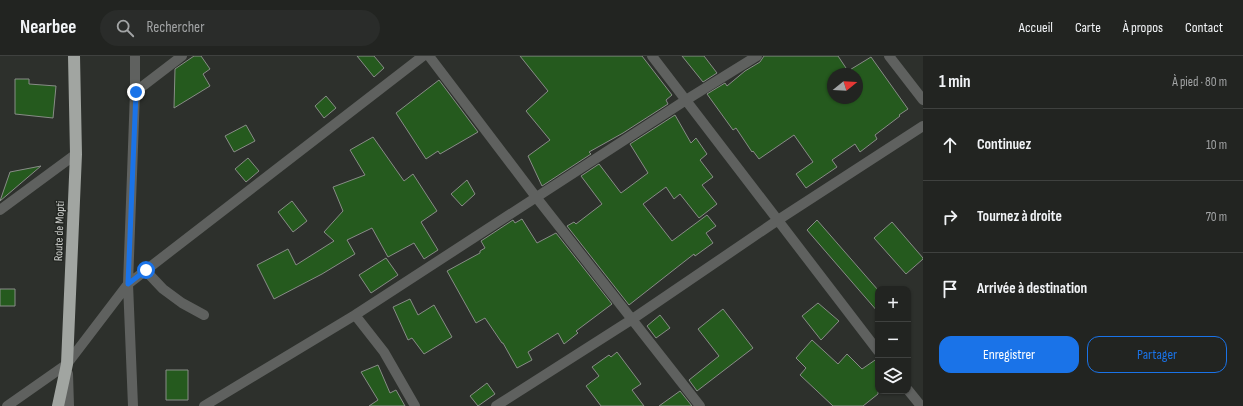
<!DOCTYPE html>
<html lang="fr">
<meta charset="utf-8">
<style>
body{margin:0;font-family:"Sofia Sans Condensed",sans-serif;background:#2a2c2a;color:#f1f3f6}
.controls{position:absolute;right:12px;bottom:12px;display:grid;overflow:hidden;border-radius:8px;box-shadow:0 1px 3px #0004}
.controls button{width:36px;height:36px;display:grid;place-items:center;padding:0;border:0;border-bottom:1px solid #3f413f;background:#222421;color:#f1f3f6;font:20px sans-serif}
.compass{position:absolute;left:827px;top:12px;width:36px;height:36px;border-radius:50%;background:#222421;box-shadow:0 1px 3px #0004;rotate:72deg}
.stop{position:absolute;width:12px;height:12px;margin:-9px;border:3px solid #1a73e8;border-radius:50%;background:#fff}
.stop.end{background:#1a73e8;border-color:#fff;box-shadow:0 1px 4px #0008}
.list{margin:0;padding:0;list-style:none}
h2{display:flex;justify-content:space-between;align-items:center;height:52px;margin:0;padding:0 16px;font-size:17px}
h2 small{font-size:13px;font-weight:400;color:#a2a4a5}
.list li{display:grid;grid-template-columns:26px 1fr auto;gap:12px;align-items:center;box-sizing:border-box;height:72px;padding:0 16px;border-top:1px solid #3f413f}
.list b{display:block;font-size:15px;white-space:nowrap}
.list em{font-size:13px;font-style:normal;color:#a2a4a5}
.actions{display:flex;gap:8px;padding:12px 16px}
.actions a{flex:1;padding:9px 0;border:1px solid #1a73e8;border-radius:12px;text-align:center;font-size:14px;color:#1a73e8}
.actions .main{background:#1a73e8;color:#fff}
.icon{flex:none;width:22px;height:22px;fill:none;stroke:currentColor;stroke-width:2;stroke-linecap:round;stroke-linejoin:round}
.map{position:relative;flex:none;width:923px;height:350px;overflow:hidden}
header{display:flex;align-items:center;gap:24px;box-sizing:border-box;height:56px;padding:0 20px;background:#222421;border-bottom:1px solid #3f413f}
header strong{font-size:19px}
nav{display:flex;gap:22px;margin-inline-start:auto;font-size:14px}
.search{width:280px;height:36px;background:#2a2c2a;display:flex;align-items:center;gap:10px;box-sizing:border-box;padding:0 14px;border-radius:22px;color:#a2a4a5;font-size:15px}
main{display:flex}
aside{flex:1;background:#222421}
.map>svg:first-child{display:block}
.building{fill:#255a1e;stroke:#888c87;fill-rule:evenodd}
.lines{fill:none;stroke-linecap:round;stroke-linejoin:round}
.minor{stroke:#5f615f;stroke-width:10}
.highway{stroke:#a1a5a1;stroke-width:12}
.route{stroke:#1a73e8;stroke-width:5}
.labels{text-anchor:middle;stroke-width:3;stroke-linejoin:round;paint-order:stroke}
.street-label{font-size:12px;fill:#d0d2cf;stroke:#232622}
</style>
<header>
<strong>Nearbee</strong>
<div class="search"><svg class="icon" aria-label="search" viewBox="0 0 24 24"><circle cx="10" cy="10" r="6"/><path d="M15 15l6 6"/></svg>Rechercher</div>
<nav><a>Accueil</a><a>Carte</a><a>À propos</a><a>Contact</a></nav>
</header>
<main>
<div class="map">
<svg width="923" height="350" viewBox="0 0 923 350">
<rect width="100%" height="100%" fill="#2d302c"/>
<path class="building" d="M 194,0 L 201,0 L 210,13 L 203,18 L 210,30 L 174,52 L 175,13 Z
M 357,0 L 374,0 L 384,12 L 374,21 Z
M 520,0 L 642,0 L 672,39 L 666,44 L 668,48 L 623,77 L 589,96 L 591,98 L 542,130 L 528,100 L 550,84 L 526,55 L 548,35 Z
M 682,0 L 704,0 L 717,17 L 703,26 Z
M 764,0 L 838,0 L 848,15 L 871,1 L 908,53 L 899,59 L 900,60 L 875,79 L 877,83 L 860,96 L 855,88 L 832,104 L 837,111 L 806,132 L 796,118 L 813,106 L 794,79 L 759,103 L 753,95 L 752,96 L 736,72 L 733,74 L 707,38 L 725,27 L 727,30 L 745,15 L 760,6 ZM 833,18 L 857,18 L 857,42 L 833,42 Z
M 15,23 L 29,23 L 29,28 L 56,30 L 53,62 L 15,58 Z
M 439,24 L 478,76 L 440,98 L 438,95 L 426,103 L 396,57 Z
M 326,40 L 336,52 L 324,62 L 315,50 Z
M 675,59 L 691,87 L 696,82 L 707,98 L 700,104 L 713,121 L 702,129 L 717,148 L 699,162 L 680,138 L 674,143 L 666,131 L 643,148 L 672,185 L 707,159 L 716,170 L 706,177 L 713,187 L 695,200 L 694,198 L 671,216 L 629,249 L 567,170 L 574,166 L 576,168 L 602,148 L 581,120 L 599,108 L 621,137 L 648,117 L 630,88 Z
M 246,69 L 255,85 L 234,96 L 225,80 Z
M 373,81 L 404,125 L 413,118 L 437,155 L 421,166 L 438,194 L 424,203 L 414,187 L 388,201 L 372,172 L 347,184 L 355,198 L 322,218 L 274,243 L 257,209 L 288,193 L 296,209 L 334,185 L 324,176 L 343,155 L 333,131 L 365,119 L 350,94 Z
M 248,102 L 259,115 L 246,126 L 235,113 Z
M 41,110 L 0,145 L 10,116 Z
M 467,124 L 475,138 L 462,150 L 451,138 Z
M 292,145 L 307,165 L 293,176 L 278,156 Z
M 522,163 L 537,187 L 556,177 L 612,248 L 576,275 L 578,277 L 564,288 L 558,277 L 528,296 L 532,304 L 517,312 L 503,287 L 502,287 L 485,262 L 476,267 L 447,215 L 480,197 L 480,195 L 485,192 L 481,185 L 513,164 L 515,167 Z
M 817,164 L 878,234 L 878,256 L 807,174 Z
M 892,166 L 923,202 L 923,203 L 906,218 L 874,182 Z
M 386,202 L 398,219 L 371,237 L 359,219 Z
M 0,233 L 15,233 L 15,250 L 0,250 Z
M 410,243 L 418,259 L 434,249 L 452,281 L 424,298 L 412,282 L 408,284 L 393,251 Z
M 818,247 L 839,265 L 821,284 L 802,260 Z
M 723,253 L 753,292 L 697,335 L 689,324 L 719,300 L 698,273 Z
M 660,259 L 670,272 L 656,282 L 647,270 Z
M 812,284 L 838,308 L 847,298 L 862,313 L 878,302 L 878,338 L 863,350 L 833,350 L 800,319 L 806,312 L 796,302 Z
M 617,296 L 641,328 L 632,334 L 644,350 L 601,350 L 586,330 L 599,320 L 592,311 L 609,299 L 611,301 Z
M 378,309 L 390,337 L 396,334 L 405,350 L 369,350 L 378,344 L 361,316 Z
M 166,314 L 188,314 L 188,344 L 166,344 Z
M 487,327 L 495,338 L 478,350 L 470,340 Z
M 680,335 L 692,350 L 659,350 Z"/>
<g class="lines">
<path class="minor" d="M 429,0 L 536,141 L 700,350
M 652,0 L 878,295
M 889,0 L 923,44
M 135,36 L 182,0
M 0,154 L 76,98
M 145,214 L 163,233 L 182,247 L 204,259
M 355,259 L 384,296 L 415,350
M 68,318 L 69,350
M 908,334 L 921,350
M 7,350 L 67,308 L 128,228 L 423,0
M 133,350 L 128,228 L 135,36 L 135,0
M 204,350 L 355,259 L 686,44 L 757,0
M 496,350 L 631,264 L 778,164 L 923,70"/>
<path class="highway" d="M 58,350 L 67,308 L 76,98 L 74,0"/>
</g>
<g class="lines">
<path class="route" d="M 136,36 L 128,228 L 146,214"/>
</g>
<g class="labels">
<g class="street-label">
<text transform="translate(59 175) rotate(-88)" y="4">Route de Mopti</text>
</g>
</g>
</svg>
<div class="controls">
<button>+</button>
<button>−</button>
<button><svg class="icon" aria-label="layers" viewBox="0 0 24 24"><path d="M12 4l9 5-9 5-9-5zM3 14l9 5 9-5"/></svg></button>
</div>
<svg class="compass" viewBox="-18 -18 36 36"><path d="M0-13l5 13h-10z" fill="#e53935"/><path d="M0 13l5-13h-10z" fill="#a2a4a5"/></svg>
<div class="stop" style="left:146px;top:214px"></div>
<div class="stop end" style="left:136px;top:36px"></div>
</div>
<aside>
<h2>1 min<small>À pied · 80 m</small></h2>
<ul class="list">
<li><svg class="icon" aria-label="ahead" viewBox="0 0 24 24"><path d="M12 20V5M6 11l6-6 6 6"/></svg><div><b>Continuez</b></div><em>10 m</em></li>
<li><svg class="icon" aria-label="right" viewBox="0 0 24 24"><path d="M7 20v-9h11M14 6l5 5-5 5"/></svg><div><b>Tournez à droite</b></div><em>70 m</em></li>
<li><svg class="icon" aria-label="arrive" viewBox="0 0 24 24"><path d="M6 21V4h12l-3 4 3 4H6"/></svg><div><b>Arrivée à destination</b></div></li>
</ul>
<div class="actions"><a class="main">Enregistrer</a><a>Partager</a></div>
</aside>
</main>
